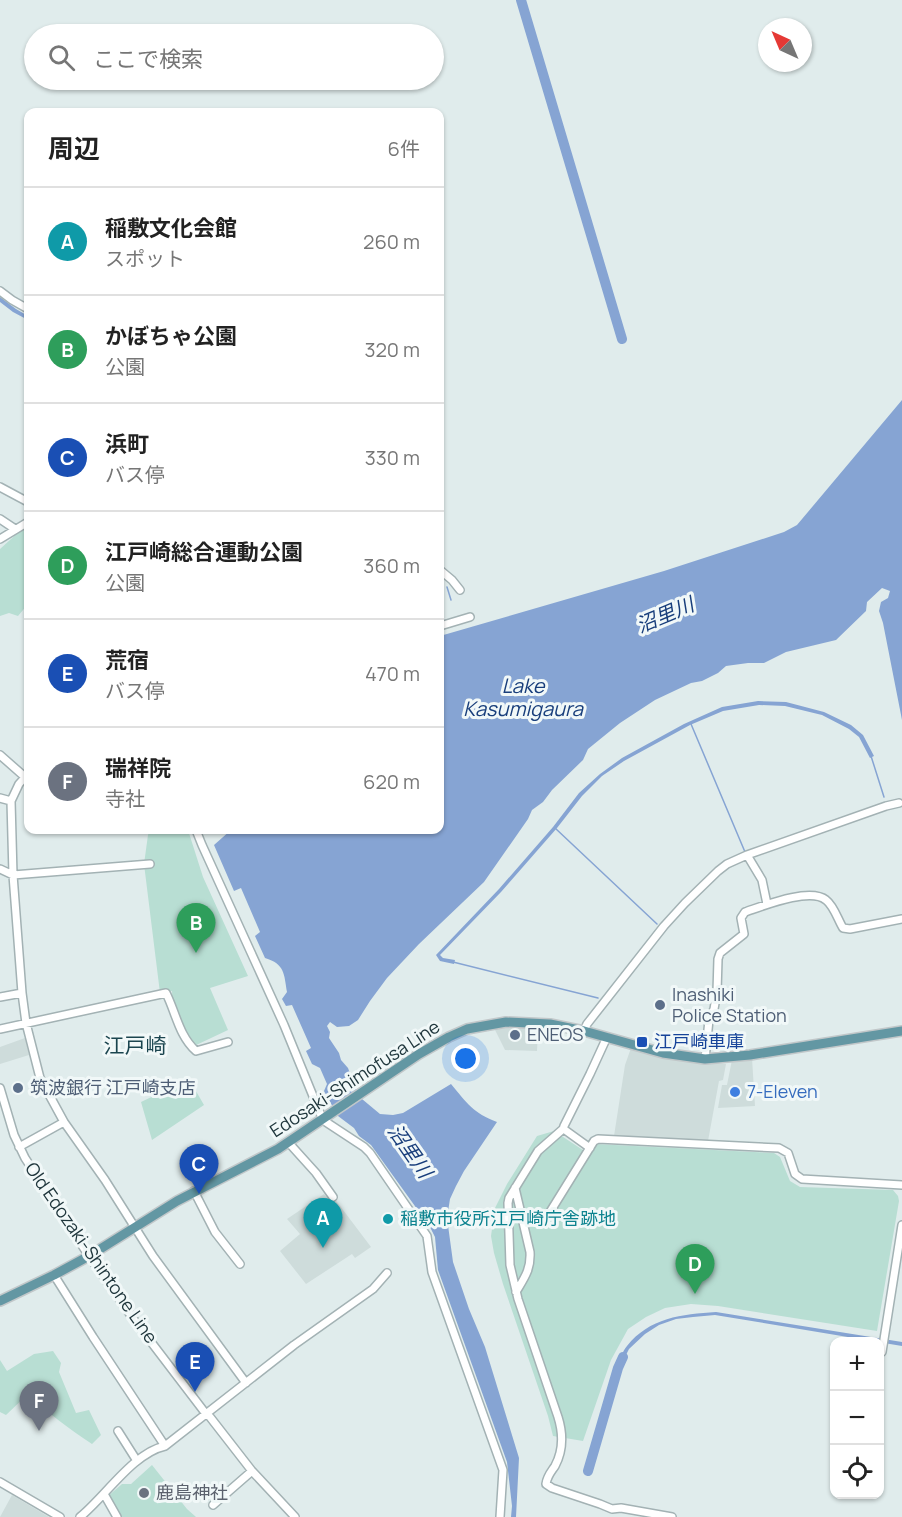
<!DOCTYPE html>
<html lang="ja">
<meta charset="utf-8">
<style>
body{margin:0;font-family:Manrope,"Noto Sans JP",sans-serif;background:#f2f2f2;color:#222}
.controls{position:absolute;right:18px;bottom:18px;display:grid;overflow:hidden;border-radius:12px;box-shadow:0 2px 4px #0004}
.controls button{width:54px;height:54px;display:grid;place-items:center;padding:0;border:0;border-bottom:2px solid #e0e0e0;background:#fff;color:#222;font:30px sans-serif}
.compass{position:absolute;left:758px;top:18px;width:54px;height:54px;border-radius:50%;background:#fff;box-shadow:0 2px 4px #0004;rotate:316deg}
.you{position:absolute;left:466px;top:1059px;width:21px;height:21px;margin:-15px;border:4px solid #fff;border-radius:50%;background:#1a73e8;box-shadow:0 0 0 9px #1a73e833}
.badge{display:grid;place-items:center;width:39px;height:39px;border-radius:50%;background:#826b38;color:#fff;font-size:20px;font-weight:700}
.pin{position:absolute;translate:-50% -50px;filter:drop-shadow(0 2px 3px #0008)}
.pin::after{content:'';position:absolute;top:32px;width:21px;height:18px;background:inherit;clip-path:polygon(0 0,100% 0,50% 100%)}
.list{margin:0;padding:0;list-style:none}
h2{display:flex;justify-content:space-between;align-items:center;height:78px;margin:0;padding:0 24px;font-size:26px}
h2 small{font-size:20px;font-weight:400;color:#767676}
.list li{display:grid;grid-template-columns:39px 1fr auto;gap:18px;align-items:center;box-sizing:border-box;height:108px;padding:0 24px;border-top:2px solid #e0e0e0}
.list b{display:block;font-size:22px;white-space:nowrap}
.list p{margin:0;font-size:20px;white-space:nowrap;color:#767676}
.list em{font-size:20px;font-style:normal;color:#767676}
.icon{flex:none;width:33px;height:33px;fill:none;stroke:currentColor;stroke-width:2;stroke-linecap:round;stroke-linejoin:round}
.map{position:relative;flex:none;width:902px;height:1517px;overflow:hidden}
.search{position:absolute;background:#fff;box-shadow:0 2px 4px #0004;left:24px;top:24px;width:420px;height:66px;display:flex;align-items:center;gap:15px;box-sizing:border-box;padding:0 21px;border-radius:33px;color:#767676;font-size:22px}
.panel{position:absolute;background:#fff;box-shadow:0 2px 4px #0004;left:24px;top:108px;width:420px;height:726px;border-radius:12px}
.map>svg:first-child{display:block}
.built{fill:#cedcdb}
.green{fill:#b8ded3}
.water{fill:#86a4d3}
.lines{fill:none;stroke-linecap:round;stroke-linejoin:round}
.stream{stroke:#86a4d3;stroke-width:1.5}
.river{stroke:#86a4d3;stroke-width:10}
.minor-casing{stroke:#a3b2b4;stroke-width:10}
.major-casing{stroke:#c1c7c9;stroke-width:12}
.minor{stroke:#fff;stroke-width:7}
.major{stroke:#6397a3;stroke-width:9}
.service-dot{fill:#5c6f8a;stroke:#f1f8f8;stroke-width:2}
.transit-dot{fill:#1a4fb4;stroke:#f1f8f8;stroke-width:2}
.shop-dot{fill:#3f7fe0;stroke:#f1f8f8;stroke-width:2}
.culture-dot{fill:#0f9aa8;stroke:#f1f8f8;stroke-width:2}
.worship-dot{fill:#6b7280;stroke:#f1f8f8;stroke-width:2}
.labels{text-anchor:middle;stroke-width:6;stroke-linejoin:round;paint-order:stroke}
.service-label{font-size:18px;fill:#4e5e75;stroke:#f1f8f8;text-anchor:start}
.transit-label{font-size:18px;fill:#164399;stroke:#f1f8f8;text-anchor:start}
.street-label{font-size:18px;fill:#20373d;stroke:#f1f8f8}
.shop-label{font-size:18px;fill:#366cbe;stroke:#f1f8f8;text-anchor:start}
.culture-label{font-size:18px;fill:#0d838f;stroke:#f1f8f8;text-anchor:start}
.worship-label{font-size:18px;fill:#5b616d;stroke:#f1f8f8;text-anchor:start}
.water-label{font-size:20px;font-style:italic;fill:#183e7b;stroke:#f1f8f8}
.quarter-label{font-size:21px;fill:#1b454f;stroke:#f1f8f8}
</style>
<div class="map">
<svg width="902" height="1517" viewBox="0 0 902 1517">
<rect width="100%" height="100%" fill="#e0ecec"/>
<path class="built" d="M 510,1026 L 538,1028 L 537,1051 L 505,1050 L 494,1028 Z
M 25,1038 L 29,1055 L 0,1064 L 0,1047 Z
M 631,1048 L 648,1054 L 684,1061 L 726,1064 L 723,1080 L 719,1081 L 708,1141 L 614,1136 L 625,1065 Z
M 752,1058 L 755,1106 L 718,1108 L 722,1085 L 727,1085 L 732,1060 Z
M 324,1194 L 330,1201 L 334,1198 L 371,1247 L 355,1258 L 352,1254 L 306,1284 L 280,1251 L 300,1234 L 287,1219 Z
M 12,1495 L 49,1517 L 0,1517 Z"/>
<path class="green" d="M 21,530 L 28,530 L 28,590 L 27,592 L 28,604 L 18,616 L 9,613 L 0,616 L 0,549 Z
M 150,830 L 188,830 L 203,877 L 248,976 L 210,988 L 228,1030 L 192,1047 L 173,1012 L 172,991 L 160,993 L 144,864 L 148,835 Z
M 189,1079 L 204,1105 L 152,1140 L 141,1102 Z
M 554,1131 L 589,1154 L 595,1144 L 774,1153 L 780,1157 L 790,1181 L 800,1187 L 893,1190 L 898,1196 L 899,1201 L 877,1331 L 718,1306 L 691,1304 L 665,1308 L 646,1317 L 628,1329 L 611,1360 L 583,1441 L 553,1436 L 548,1416 L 503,1284 L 494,1253 L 491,1236 L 495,1208 L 507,1184 L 537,1136 Z
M 53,1351 L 61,1363 L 59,1372 L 76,1413 L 89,1410 L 101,1435 L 92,1444 C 69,1429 48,1413 28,1394 L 6,1415 L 0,1412 L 0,1360 L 7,1371 L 34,1354 Z
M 152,1465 L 187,1509 L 196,1517 L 121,1517 L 115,1511 L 107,1497 L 122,1484 L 131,1484 Z"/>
<path class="water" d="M 0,297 L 16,309 L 28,316 L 28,320 L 13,312 L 0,302 Z
M 902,400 L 902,720 L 883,623 L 879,611 L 881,602 L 888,598 L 890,591 L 882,588 L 867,602 L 866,611 L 836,640 L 786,652 L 764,663 L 748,663 L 726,666 L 718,673 L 702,681 L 691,683 L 655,700 L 620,723 L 588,749 L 583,760 L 552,790 L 543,802 L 532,810 L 528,819 L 484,882 L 419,944 L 387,978 L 370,1001 L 358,1020 L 349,1026 L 337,1027 L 330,1022 L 327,1026 L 330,1032 L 329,1038 L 339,1053 L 341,1060 L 348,1068 L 355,1087 L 362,1099 L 380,1114 L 393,1115 L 403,1113 L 451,1084 C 467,1103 473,1113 497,1122 L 464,1171 L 456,1186 L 450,1199 L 447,1218 L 453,1262 L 469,1309 L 485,1347 L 519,1458 L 516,1517 L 511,1517 L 512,1506 L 507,1462 L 438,1270 L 435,1237 L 430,1227 L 371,1145 L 359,1136 L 354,1128 L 338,1116 L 324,1091 L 327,1084 L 320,1068 L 312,1064 L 306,1051 L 311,1048 L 292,1005 L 286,1006 L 282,999 L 287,992 C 284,974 285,964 265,958 L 255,936 L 260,932 L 241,888 L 234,891 L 214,845 L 231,830 L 440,830 L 440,636 L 664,571 L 784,532 L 797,525 Z
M 758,701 L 786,702 L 824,712 L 851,725 L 863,735 L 874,756 L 870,758 L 859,737 L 849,729 L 822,715 L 785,706 L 759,705 L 723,711 L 690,725 L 624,761 L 602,776 L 582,796 L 557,828 L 501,892 L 440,955 L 443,958 L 455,960 L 454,964 L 440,961 L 436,955 L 499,889 L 553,827 L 579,793 L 600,774 L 622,758 L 684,724 L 722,707 Z
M 716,1312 L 902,1342 L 902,1346 L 715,1315 L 693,1317 L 676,1319 L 659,1325 L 645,1334 L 629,1349 L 619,1369 L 616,1367 C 620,1360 622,1352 627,1346 C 649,1318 682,1314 716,1312 Z"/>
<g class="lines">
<path class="stream" d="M 447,587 L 451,600
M 691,724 L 745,852
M 871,756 L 884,797
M 555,828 L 657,924
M 453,962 L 598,998"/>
<path class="river" d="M 521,0 L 622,339
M 588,1471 L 618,1368 L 623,1357"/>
<defs>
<path id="minor" d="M 0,291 L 12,300 L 28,309
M 0,487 L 28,502
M 0,519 L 15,529
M 0,539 L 28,522
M 440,570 L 452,580 L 460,590
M 440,626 L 470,617
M 0,755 L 25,777
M 28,774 L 19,784 L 11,801 L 13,875 L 22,993 L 26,1023 L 40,1078 L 64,1122 L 105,1180 L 153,1256 L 246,1383
M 0,798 L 11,801
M 196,830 L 202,845 L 284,1025 L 322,1118 L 326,1122 L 364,1147 L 370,1153 L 427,1236 L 432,1272 L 503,1470 L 500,1517
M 747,855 L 762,880 L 767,904
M 0,869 L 13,875 L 150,864
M 0,997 L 22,993
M 0,1029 L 166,993 C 176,1013 179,1036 196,1051 L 228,1042
M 584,1031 L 587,1024 L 664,926 L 685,903 L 718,871 L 727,864 L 747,855 L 886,806 L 899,803
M 705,1059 L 709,1020 L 714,1009 L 717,992 L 718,959 L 720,953 L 744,934 L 741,918 L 745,912 C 763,906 810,887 826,900 C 834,906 838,920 843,928 L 850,929 L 902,919
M 0,1088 L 14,1135 L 25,1158 L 89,1256 L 132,1317 L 206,1414 L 210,1417 L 252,1471 L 295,1517
M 563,1129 L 538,1151 L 509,1198 L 508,1203 L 510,1265 L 518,1299 L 558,1417 C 563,1433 563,1451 555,1466 C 551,1472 547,1476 546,1484 L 552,1488 L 600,1504 L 612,1509 L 621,1508 L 672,1517
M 288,1142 L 316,1173 L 333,1197
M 19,1147 L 64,1122
M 590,1148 L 565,1130 L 563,1129 L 564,1126 L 590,1074 L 607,1037
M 515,1188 L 530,1252 C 531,1269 525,1277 516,1292
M 194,1191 L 215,1232 L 240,1264
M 550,1212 L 594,1141 L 598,1139 L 779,1148 L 788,1153 L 795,1174 L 802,1179 L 902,1185
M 54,1275 L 93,1337 L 165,1446
M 882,1352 L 902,1225
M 118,1431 L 137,1461
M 0,1482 L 60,1517
M 104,1494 L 117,1517
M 213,1505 L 252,1471
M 80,1517 C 105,1497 133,1453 165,1446 L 294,1345 L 373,1289 L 387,1273"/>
<path id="major" d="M 0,1301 L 54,1275 L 89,1256 L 177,1201 L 278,1149 L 419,1054 L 449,1037 L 467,1029 L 506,1022 L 550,1024 L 584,1031 L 663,1053 L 705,1059 L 750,1055 L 902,1031"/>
</defs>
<use href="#minor" class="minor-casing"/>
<use href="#major" class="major-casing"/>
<use href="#minor" class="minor"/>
<use href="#major" class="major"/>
</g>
<g class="service-dot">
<circle cx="660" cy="1005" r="6"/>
<circle cx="515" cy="1035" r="6"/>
<circle cx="18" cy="1088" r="6"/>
</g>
<rect class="transit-dot" x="636" y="1036" width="12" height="12" rx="3"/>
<circle class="shop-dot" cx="735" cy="1092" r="6"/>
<circle class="culture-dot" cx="388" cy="1219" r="6"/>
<circle class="worship-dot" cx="144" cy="1493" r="6"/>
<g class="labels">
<g class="service-label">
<text x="672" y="1001">Inashiki<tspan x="672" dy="21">Police Station</tspan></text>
<text x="527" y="1041">ENEOS</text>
<text x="30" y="1094">筑波銀行 江戸崎支店</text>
</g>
<g class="transit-label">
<text x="654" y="1048">江戸崎車庫</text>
</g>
<g class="street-label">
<text transform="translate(355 1079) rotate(-33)" y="6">Edosaki-Shimofusa Line</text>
<text transform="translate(91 1253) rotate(55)" y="6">Old Edozaki-Shintone Line</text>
</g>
<g class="shop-label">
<text x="747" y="1098">7-Eleven</text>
</g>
<g class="culture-label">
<text x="400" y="1225">稲敷市役所江戸崎庁舎跡地</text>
</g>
<g class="worship-label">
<text x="156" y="1499">鹿島神社</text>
</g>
<g class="water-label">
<text transform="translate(665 615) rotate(-23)" y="7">沼里川</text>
<text x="523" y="693">Lake<tspan x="523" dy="23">Kasumigaura</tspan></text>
<text transform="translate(410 1151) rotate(55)" y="7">沼里川</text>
</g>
<g class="quarter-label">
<text x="135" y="1053">江戸崎</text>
</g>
</g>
</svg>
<div class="controls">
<button>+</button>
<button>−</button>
<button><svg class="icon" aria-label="locate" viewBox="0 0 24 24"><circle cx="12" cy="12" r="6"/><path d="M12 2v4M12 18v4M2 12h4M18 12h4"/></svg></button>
</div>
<svg class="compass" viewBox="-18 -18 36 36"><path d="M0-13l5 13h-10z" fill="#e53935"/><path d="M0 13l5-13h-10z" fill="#767676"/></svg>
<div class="you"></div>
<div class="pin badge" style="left:323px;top:1248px;background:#0f9aa8">A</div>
<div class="pin badge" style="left:196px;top:953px;background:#2e9e5b">B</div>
<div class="pin badge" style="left:199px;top:1194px;background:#1a4fb4">C</div>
<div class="pin badge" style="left:695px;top:1294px;background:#2e9e5b">D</div>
<div class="pin badge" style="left:195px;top:1392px;background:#1a4fb4">E</div>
<div class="pin badge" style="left:39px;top:1431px;background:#6b7280">F</div>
<div class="search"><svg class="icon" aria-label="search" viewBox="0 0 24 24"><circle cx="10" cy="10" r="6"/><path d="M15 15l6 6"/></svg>ここで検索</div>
<section class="panel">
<h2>周辺<small>6件</small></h2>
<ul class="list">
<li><span class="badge" style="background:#0f9aa8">A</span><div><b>稲敷文化会館</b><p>スポット</p></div><em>260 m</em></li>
<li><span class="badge" style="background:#2e9e5b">B</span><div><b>かぼちゃ公園</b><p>公園</p></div><em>320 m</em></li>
<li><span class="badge" style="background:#1a4fb4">C</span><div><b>浜町</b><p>バス停</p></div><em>330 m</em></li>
<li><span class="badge" style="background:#2e9e5b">D</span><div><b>江戸崎総合運動公園</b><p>公園</p></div><em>360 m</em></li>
<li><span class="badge" style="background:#1a4fb4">E</span><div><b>荒宿</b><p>バス停</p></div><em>470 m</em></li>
<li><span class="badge" style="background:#6b7280">F</span><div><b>瑞祥院</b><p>寺社</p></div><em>620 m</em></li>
</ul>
</section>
</div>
